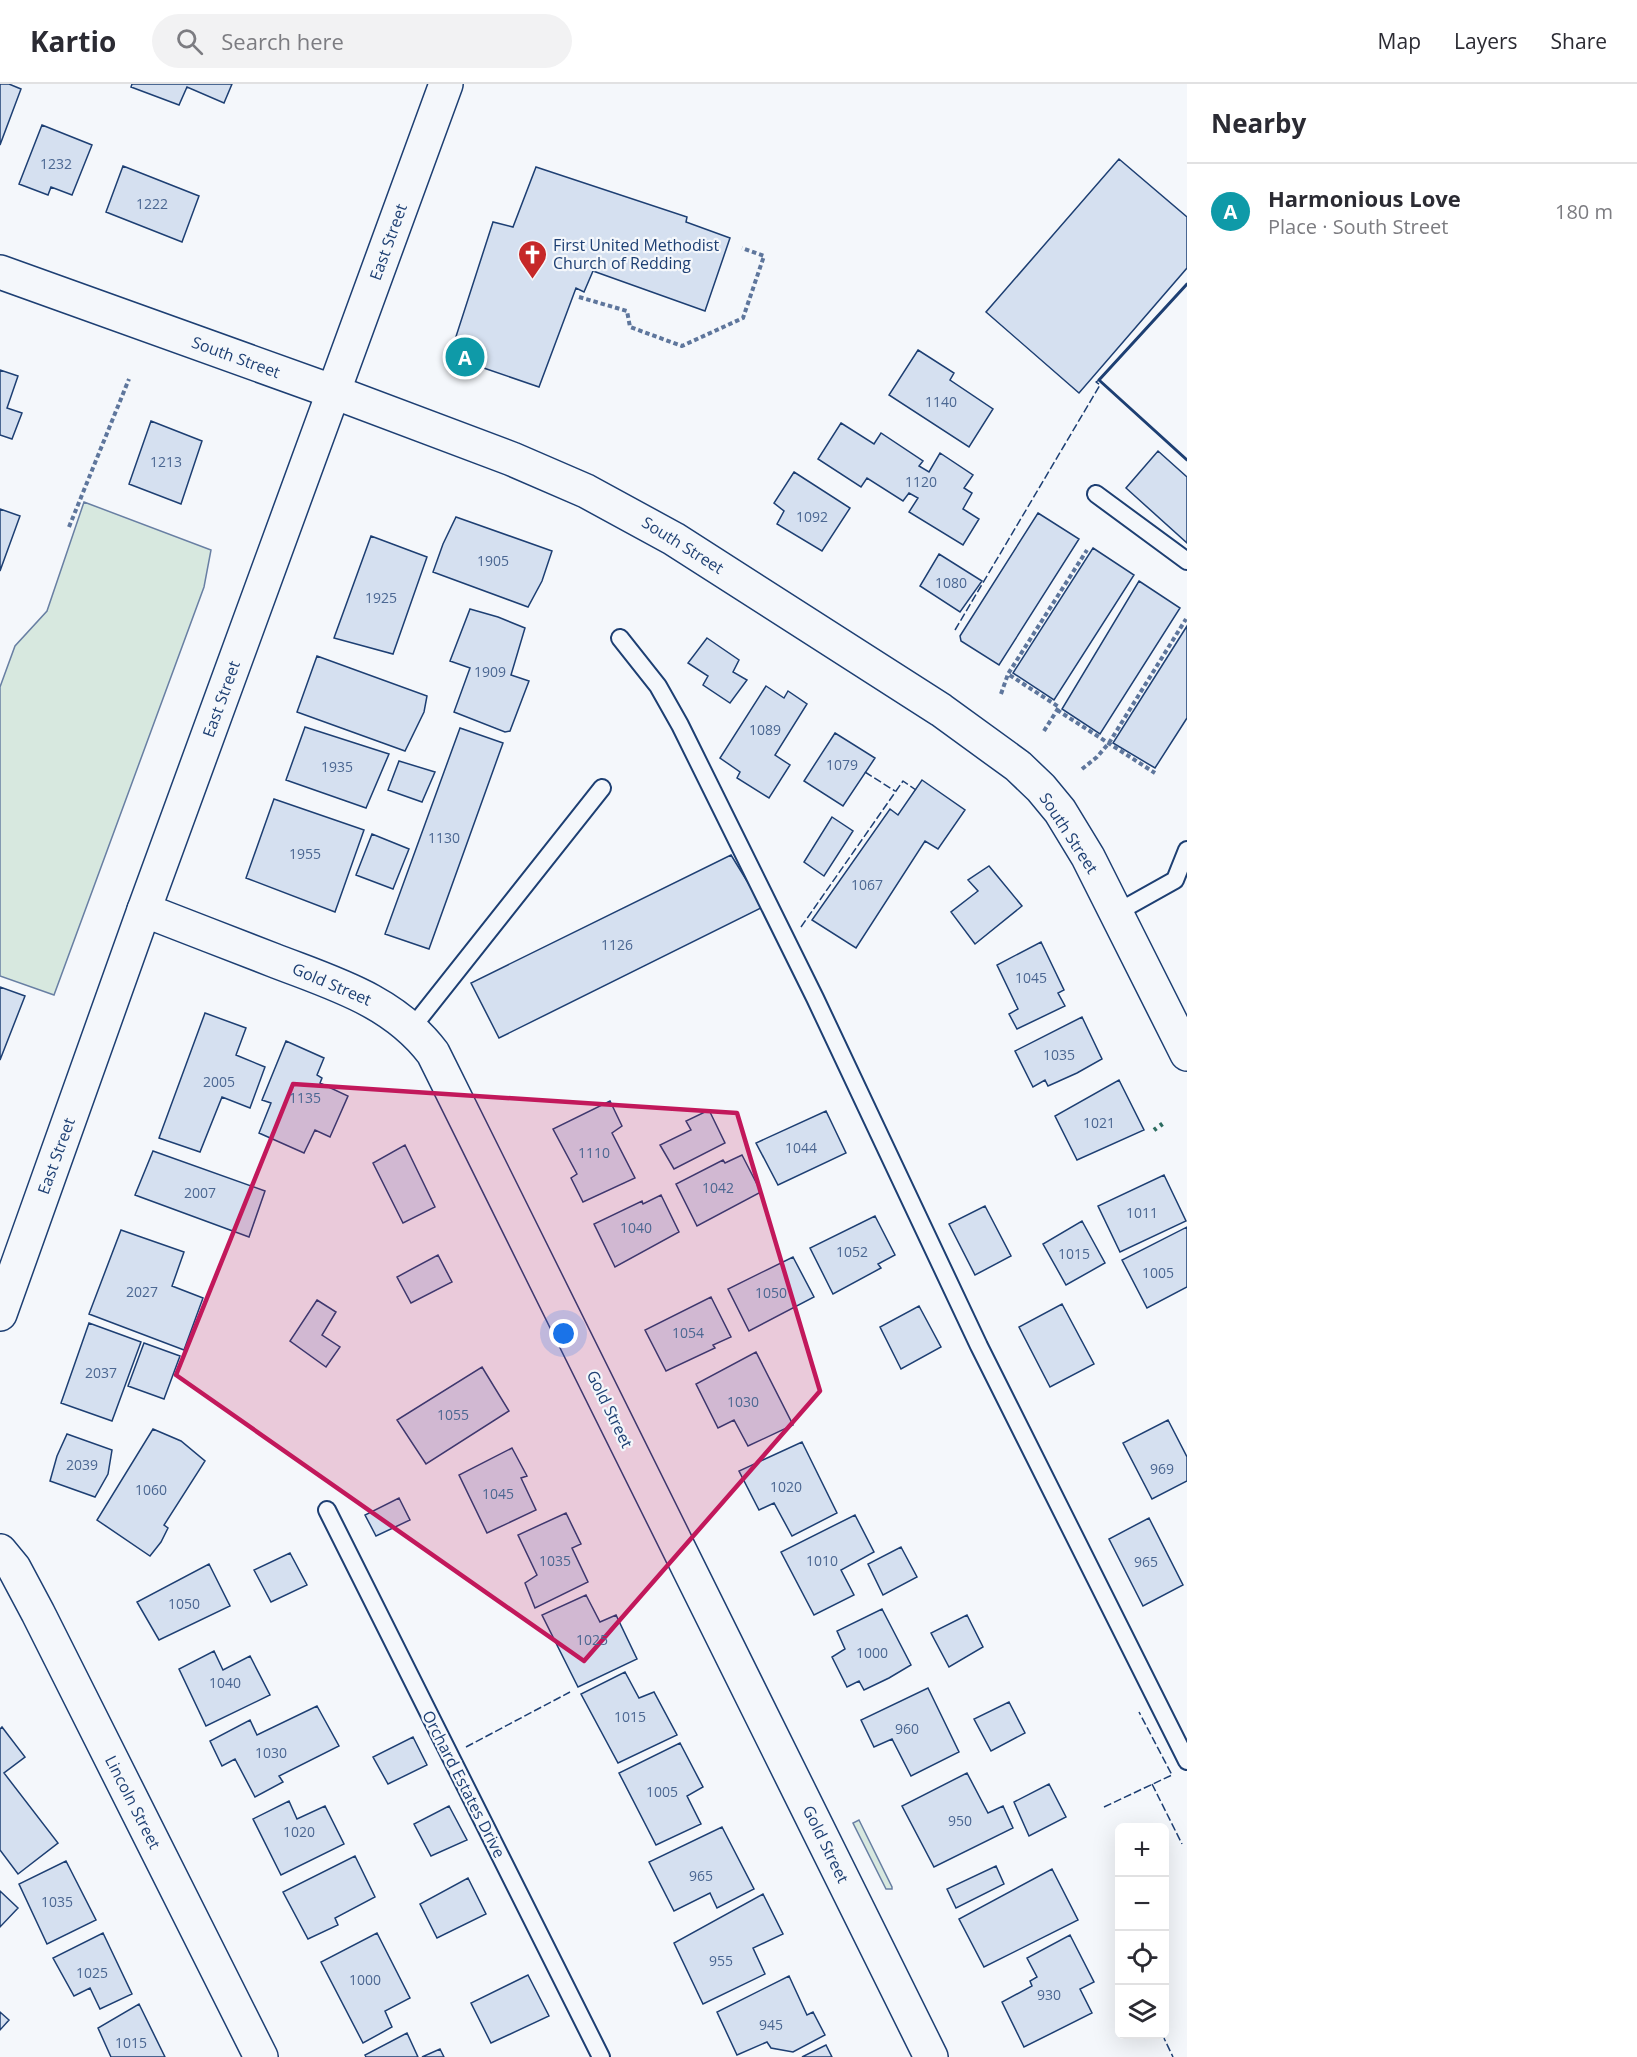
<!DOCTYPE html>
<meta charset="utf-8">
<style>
body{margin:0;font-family:"Open Sans",sans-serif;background:#f2f2f3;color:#2b2b33}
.controls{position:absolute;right:18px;bottom:18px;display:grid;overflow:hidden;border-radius:9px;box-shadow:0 6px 24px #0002}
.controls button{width:54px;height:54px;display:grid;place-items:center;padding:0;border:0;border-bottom:2px solid #e1e1e2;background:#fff;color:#2b2b33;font:30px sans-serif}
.you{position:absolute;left:564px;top:1250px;width:21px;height:21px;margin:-15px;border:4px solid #fff;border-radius:50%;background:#1a73e8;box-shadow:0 0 0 9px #1a73e833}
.badge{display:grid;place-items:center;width:39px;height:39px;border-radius:50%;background:#c62828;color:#fff;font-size:20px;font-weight:700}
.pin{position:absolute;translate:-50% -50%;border:3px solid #fff;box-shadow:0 2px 6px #0006}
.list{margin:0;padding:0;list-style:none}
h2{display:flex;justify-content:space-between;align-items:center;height:78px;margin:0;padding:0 24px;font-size:26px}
h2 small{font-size:20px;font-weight:400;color:#7c7c81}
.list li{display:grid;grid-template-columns:39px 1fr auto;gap:18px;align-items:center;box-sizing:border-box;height:96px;padding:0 24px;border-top:2px solid #e1e1e2}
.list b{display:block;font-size:22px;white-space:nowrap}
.list p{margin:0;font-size:20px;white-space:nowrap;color:#7c7c81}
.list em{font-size:20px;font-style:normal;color:#7c7c81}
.icon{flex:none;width:33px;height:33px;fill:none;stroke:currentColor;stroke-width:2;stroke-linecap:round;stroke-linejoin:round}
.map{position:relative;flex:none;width:1187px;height:1973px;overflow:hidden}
header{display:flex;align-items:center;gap:36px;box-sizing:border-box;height:84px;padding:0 30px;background:#fff;border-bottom:2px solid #e1e1e2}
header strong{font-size:28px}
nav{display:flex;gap:33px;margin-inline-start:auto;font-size:21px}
.search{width:420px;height:54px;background:#f2f2f3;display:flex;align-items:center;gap:15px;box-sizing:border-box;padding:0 21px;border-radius:33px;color:#7c7c81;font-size:22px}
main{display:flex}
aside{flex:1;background:#fff}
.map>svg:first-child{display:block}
.green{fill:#d7e8df;stroke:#687fa3;stroke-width:1.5}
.building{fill:#d5e0f0;stroke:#1d3f73;stroke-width:1.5}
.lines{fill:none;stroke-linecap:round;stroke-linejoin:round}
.service-casing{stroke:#1d3f73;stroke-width:20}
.minor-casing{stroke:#1d3f73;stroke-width:36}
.tertiary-casing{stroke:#1d3f73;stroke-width:36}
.path{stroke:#5e769c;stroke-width:4;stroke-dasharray:4.5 3;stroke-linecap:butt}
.service{stroke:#f4f7fb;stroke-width:16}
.minor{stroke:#f4f7fb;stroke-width:33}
.tertiary{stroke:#f4f7fb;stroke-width:33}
.hedge{stroke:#2c6c60;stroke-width:4.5;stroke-dasharray:3 4.5;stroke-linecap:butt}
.fence{stroke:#1d3f73;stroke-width:1.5;stroke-dasharray:8 3;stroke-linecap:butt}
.wall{stroke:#1d3f73;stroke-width:3}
.marked{fill:#c2185b;fill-opacity:0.2;stroke:#c2185b;stroke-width:4.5;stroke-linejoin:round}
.labels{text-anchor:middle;stroke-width:4.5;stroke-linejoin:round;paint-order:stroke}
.number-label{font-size:14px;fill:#4b6792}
.street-label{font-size:16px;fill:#1d3f73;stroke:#f4f7fb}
.poi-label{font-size:16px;fill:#1d3f73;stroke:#f4f7fb;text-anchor:start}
</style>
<header>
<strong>Kartio</strong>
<div class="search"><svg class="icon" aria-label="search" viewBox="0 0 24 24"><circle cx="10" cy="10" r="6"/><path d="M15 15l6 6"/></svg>Search here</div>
<nav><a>Map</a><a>Layers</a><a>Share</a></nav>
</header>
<main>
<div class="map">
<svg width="1187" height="1973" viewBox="0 0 1187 1973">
<rect width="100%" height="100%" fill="#f4f7fb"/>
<path class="green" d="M 84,418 L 211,466 L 204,503 L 54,911 L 0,892 L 0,603 L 15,562 L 47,527 Z
M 859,1736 L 892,1803 L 892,1805 L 886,1805 L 853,1739 Z"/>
<path class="building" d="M 0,0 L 9,0 L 21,5 L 0,61 Z
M 132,0 L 232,0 L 224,19 L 187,3 L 179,21 L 131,3 Z
M 42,41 L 92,61 L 72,111 L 51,103 L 48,111 L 19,100 Z
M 1119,75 L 1187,133 L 1187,184 L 1079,309 L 986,228 Z
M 123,82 L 199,112 L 182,158 L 106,128 Z
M 536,83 L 687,133 L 686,138 L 730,154 L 705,227 L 593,187 L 584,208 L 576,204 L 539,303 L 475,281 L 477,278 L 451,268 L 493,138 L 513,143 Z
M 918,266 L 954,289 L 950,296 L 993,325 L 969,363 L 889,311 Z
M 0,286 L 18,292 L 7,324 L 22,329 L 12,355 L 0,351 Z
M 151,337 L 202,357 L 181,420 L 129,400 Z
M 841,339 L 874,360 L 881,349 L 923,377 L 919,382 L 929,388 L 940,369 L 973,391 L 964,404 L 972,409 L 963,425 L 979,435 L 963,461 L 909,428 L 918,414 L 909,409 L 903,417 L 867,394 L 861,403 L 818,375 Z
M 1158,367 L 1187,393 L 1187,459 L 1126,404 Z
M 794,388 L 850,424 L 822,467 L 777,440 L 784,427 L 774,419 Z
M 0,425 L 20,432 L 0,487 Z
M 1038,429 L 1079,455 L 999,581 L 961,557 L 960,552 Z
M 456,433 L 552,467 L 542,497 L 528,523 L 433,488 L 443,460 Z
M 371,452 L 427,473 L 393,570 L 334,554 Z
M 1093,464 L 1134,491 L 1054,616 L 1013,589 Z
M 939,470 L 982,497 L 960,528 L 920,502 Z
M 1139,497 L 1180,524 L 1100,650 L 1062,625 Z
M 470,525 L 498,533 L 525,544 L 511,591 L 529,597 L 510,647 L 505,648 L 454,628 L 470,584 L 450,577 Z
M 1187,542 L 1187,634 L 1155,684 L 1113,659 Z
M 707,554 L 739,576 L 733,588 L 747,596 L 730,619 L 703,601 L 708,592 L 688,579 Z
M 317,572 L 427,612 L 424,628 L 405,667 L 297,628 Z
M 766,602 L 784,614 L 788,607 L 807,620 L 775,671 L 790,681 L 769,714 L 737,694 L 740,688 L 720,674 Z
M 305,643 L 389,670 L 366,724 L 286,696 Z
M 460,644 L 503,659 L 429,865 L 385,850 Z
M 835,649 L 875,674 L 843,722 L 804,697 Z
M 399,677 L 435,688 L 422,718 L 388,706 Z
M 922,696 L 965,726 L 938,765 L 925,757 L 856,864 L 812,836 L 890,725 L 898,731 Z
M 274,715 L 364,746 L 335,828 L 246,794 Z
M 832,733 L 853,747 L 824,792 L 804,778 Z
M 372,750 L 409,765 L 393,805 L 356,791 Z
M 731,771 L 763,823 L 499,954 L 471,899 Z
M 989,782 L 1022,822 L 975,860 L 951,828 L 978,807 L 968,796 Z
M 1041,858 L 1064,906 L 1058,909 L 1065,922 L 1017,945 L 1009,930 L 1018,925 L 997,881 Z
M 0,903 L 25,912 L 0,976 Z
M 205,929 L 246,944 L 236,971 L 265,983 L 250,1024 L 222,1013 L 200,1068 L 159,1054 Z
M 1082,933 L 1102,975 L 1077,989 L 1048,1002 L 1045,996 L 1033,1003 L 1015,967 Z
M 286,957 L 324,974 L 317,991 L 322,994 L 320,999 L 348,1012 L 330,1053 L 315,1046 L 304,1069 L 259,1049 L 271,1019 L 262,1016 Z
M 1119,996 L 1144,1046 L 1077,1076 L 1055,1032 Z
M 610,1017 L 622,1042 L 612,1049 L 635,1094 L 583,1118 L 571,1094 L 577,1090 L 553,1045 Z
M 709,1026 L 725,1059 L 674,1085 L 660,1061 L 691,1046 L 686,1037 Z
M 826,1027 L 846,1069 L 778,1101 L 756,1059 Z
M 405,1061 L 435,1123 L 403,1139 L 373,1079 Z
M 153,1067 L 265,1107 L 249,1153 L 135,1111 Z
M 742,1071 L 761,1108 L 697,1142 L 676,1100 L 723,1076 L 725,1079 Z
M 1164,1091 L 1186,1137 L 1120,1168 L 1098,1122 Z
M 661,1111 L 679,1148 L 615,1183 L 594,1140 L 642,1117 L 643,1120 Z
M 985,1122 L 1011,1172 L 975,1191 L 949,1140 Z
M 875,1132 L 895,1171 L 878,1180 L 881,1184 L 833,1210 L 810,1164 Z
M 1082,1137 L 1105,1179 L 1066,1201 L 1043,1160 Z
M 1187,1143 L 1187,1203 L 1147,1224 L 1122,1176 Z
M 121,1146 L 184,1168 L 172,1202 L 203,1214 L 184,1266 L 89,1230 Z
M 438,1171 L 452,1198 L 411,1219 L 397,1193 Z
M 793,1173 L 814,1213 L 749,1247 L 728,1205 Z
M 711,1213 L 731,1253 L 713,1261 L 715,1264 L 666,1287 L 645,1246 Z
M 317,1216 L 336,1228 L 322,1251 L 340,1263 L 326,1283 L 290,1257 Z
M 1062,1220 L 1094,1280 L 1050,1303 L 1019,1243 Z
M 919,1222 L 941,1263 L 901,1285 L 880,1243 Z
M 89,1239 L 141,1258 L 112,1337 L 61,1319 Z
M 144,1259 L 180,1272 L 164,1315 L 128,1302 Z
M 756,1268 L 793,1341 L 748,1362 L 734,1336 L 718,1344 L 696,1300 Z
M 482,1283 L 509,1327 L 426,1380 L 397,1336 Z
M 1168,1336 L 1187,1373 L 1187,1397 L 1152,1415 L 1123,1359 Z
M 153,1345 L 181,1357 L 205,1377 L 164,1441 L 168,1444 L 161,1458 L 150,1472 L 97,1436 Z
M 67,1350 L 112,1366 L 108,1390 L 95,1413 L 50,1397 L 57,1372 Z
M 802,1358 L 837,1429 L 792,1452 L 774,1419 L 759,1426 L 739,1387 Z
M 512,1364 L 527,1392 L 521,1394 L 536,1426 L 487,1449 L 459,1391 Z
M 399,1414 L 410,1436 L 376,1452 L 365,1431 Z
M 566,1429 L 581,1460 L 572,1464 L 588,1498 L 535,1524 L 525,1499 L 537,1491 L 518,1451 Z
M 855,1431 L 874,1468 L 841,1486 L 854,1511 L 814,1531 L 781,1468 Z
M 1149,1434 L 1183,1501 L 1143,1522 L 1109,1455 Z
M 901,1463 L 917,1493 L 883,1511 L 868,1480 Z
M 290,1469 L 307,1501 L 271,1518 L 254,1486 Z
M 209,1480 L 230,1522 L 159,1556 L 137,1518 Z
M 586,1511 L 600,1538 L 616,1531 L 637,1575 L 578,1603 L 542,1531 Z
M 882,1525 L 911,1581 L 889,1594 L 864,1606 L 859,1597 L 847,1603 L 832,1573 L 845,1565 L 837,1547 Z
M 967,1531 L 983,1563 L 949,1583 L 931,1549 Z
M 214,1567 L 223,1586 L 250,1572 L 270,1611 L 206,1642 L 179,1585 Z
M 625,1588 L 639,1614 L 654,1608 L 677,1651 L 618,1679 L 581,1610 Z
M 928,1604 L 959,1668 L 911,1692 L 892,1655 L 874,1663 L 861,1636 Z
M 1009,1618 L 1025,1649 L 991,1667 L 974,1635 Z
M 317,1622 L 339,1662 L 279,1692 L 283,1698 L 255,1713 L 235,1675 L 222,1682 L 210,1657 L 250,1636 L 257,1651 Z
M 2,1643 L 25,1673 L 4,1689 L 58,1759 L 18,1790 L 0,1766 L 0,1645 Z
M 413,1653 L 427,1681 L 388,1700 L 373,1673 Z
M 680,1659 L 703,1703 L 687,1712 L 701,1740 L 656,1761 L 619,1689 Z
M 967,1689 L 988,1729 L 1003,1722 L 1013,1744 L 934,1783 L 902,1722 Z
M 1049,1700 L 1066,1733 L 1029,1752 L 1014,1718 Z
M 289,1717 L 297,1735 L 325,1722 L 344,1760 L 281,1791 L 253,1735 Z
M 449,1722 L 467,1756 L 431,1772 L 414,1740 Z
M 722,1743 L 754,1805 L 717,1824 L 710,1809 L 674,1827 L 649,1778 Z
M 355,1772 L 375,1813 L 335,1834 L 338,1841 L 308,1855 L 283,1808 Z
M 66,1777 L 96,1836 L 47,1860 L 19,1800 Z
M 996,1782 L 1004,1800 L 956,1824 L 947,1805 Z
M 1052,1785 L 1078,1836 L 984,1883 L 959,1835 Z
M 468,1794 L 486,1830 L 437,1854 L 420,1820 Z
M 0,1807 L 18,1824 L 0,1843 Z
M 763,1810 L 783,1850 L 753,1864 L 765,1890 L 703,1920 L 674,1859 Z
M 103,1849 L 132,1910 L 100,1925 L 90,1904 L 74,1912 L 53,1874 Z
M 377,1849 L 410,1914 L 385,1927 L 392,1943 L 363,1959 L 321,1878 Z
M 1070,1851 L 1094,1898 L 1080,1905 L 1092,1929 L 1024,1963 L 1002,1918 L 1032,1902 L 1030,1897 L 1037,1893 L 1027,1874 Z
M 528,1891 L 549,1932 L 491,1959 L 471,1919 Z
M 789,1892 L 807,1931 L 813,1928 L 825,1951 L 793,1968 L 771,1964 L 767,1958 L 737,1971 L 717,1928 Z
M 139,1920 L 165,1973 L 111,1973 L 98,1944 Z
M 0,1928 L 9,1936 L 0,1946 Z
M 407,1949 L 418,1973 L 366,1973 L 365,1971 Z
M 826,1961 L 832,1973 L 802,1973 Z
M 440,1965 L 444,1973 L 422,1973 Z"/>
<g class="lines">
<defs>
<path id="service" d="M 1096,410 L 1187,477
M 620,554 L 658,602 L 680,641 L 815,914 L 979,1262 L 1187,1677
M 1116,829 L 1175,796 L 1187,766
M 411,945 L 602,704
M 327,1426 L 601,1973"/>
<path id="minor" d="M 144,826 C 187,843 230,859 273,876 C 332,899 393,916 433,969 L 931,1973
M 0,1467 L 14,1484 L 38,1529 L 261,1973"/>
<path id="tertiary" d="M 0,188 L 334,308 L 512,375 L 586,407 L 674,455 L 941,626 L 1018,682 L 1041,704 L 1060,727 L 1088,773 L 1187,970
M 0,1230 L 144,826 L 446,0"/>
</defs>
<use href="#service" class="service-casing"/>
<use href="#minor" class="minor-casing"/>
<use href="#tertiary" class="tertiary-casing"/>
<path class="path" d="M 579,213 L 627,227 L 630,243 L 682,262 L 743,234 L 764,172 L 742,164
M 69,443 L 129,295
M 1001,610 L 1008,590
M 1057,626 L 1155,689
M 1044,647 L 1059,623 L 1008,590 L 1087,466
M 1082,685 L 1097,673 L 1109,659 L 1186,535"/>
<use href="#service" class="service"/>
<use href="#minor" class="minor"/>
<use href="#tertiary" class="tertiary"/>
<path class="hedge" d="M 1154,1046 L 1165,1038"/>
<path class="fence" d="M 955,546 L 1100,301 L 1096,298 L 1099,296
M 865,688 L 895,707
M 801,843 L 903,697 L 916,706
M 466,1663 L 570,1608
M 1152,1700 L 1182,1760
M 1104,1723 L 1172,1691 L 1139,1628
M 1162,1950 L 1173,1973"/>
<path class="wall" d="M 1187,200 L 1099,296 L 1187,376"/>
</g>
<path class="marked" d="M 293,1000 L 737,1029 L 820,1307 L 584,1577 L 176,1291 Z"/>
<defs>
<symbol id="church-pin" viewBox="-11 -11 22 30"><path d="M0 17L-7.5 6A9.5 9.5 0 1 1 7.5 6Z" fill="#c62828" stroke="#f4f7fb"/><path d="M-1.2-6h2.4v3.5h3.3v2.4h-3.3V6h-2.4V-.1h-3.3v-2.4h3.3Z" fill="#fff"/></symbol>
</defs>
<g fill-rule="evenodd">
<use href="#church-pin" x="516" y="154" width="33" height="45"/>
</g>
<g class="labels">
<g class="number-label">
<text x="56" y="85">1232</text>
<text x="152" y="125">1222</text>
<text x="941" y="323">1140</text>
<text x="166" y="383">1213</text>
<text x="921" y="403">1120</text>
<text x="812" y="438">1092</text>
<text x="493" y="482">1905</text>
<text x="951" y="504">1080</text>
<text x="381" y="519">1925</text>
<text x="490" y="593">1909</text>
<text x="765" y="651">1089</text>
<text x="842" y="686">1079</text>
<text x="337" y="688">1935</text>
<text x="444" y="759">1130</text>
<text x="305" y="775">1955</text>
<text x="867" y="806">1067</text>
<text x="617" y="866">1126</text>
<text x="1031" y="899">1045</text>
<text x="1059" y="976">1035</text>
<text x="219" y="1003">2005</text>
<text x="305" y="1019">1135</text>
<text x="1099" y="1044">1021</text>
<text x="801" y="1069">1044</text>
<text x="594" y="1074">1110</text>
<text x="718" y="1109">1042</text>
<text x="200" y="1114">2007</text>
<text x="1142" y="1134">1011</text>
<text x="636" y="1149">1040</text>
<text x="852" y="1173">1052</text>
<text x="1074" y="1175">1015</text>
<text x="1158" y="1194">1005</text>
<text x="142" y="1213">2027</text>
<text x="771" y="1214">1050</text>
<text x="688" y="1254">1054</text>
<text x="101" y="1294">2037</text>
<text x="743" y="1323">1030</text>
<text x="453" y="1336">1055</text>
<text x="82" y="1386">2039</text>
<text x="1162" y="1390">969</text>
<text x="786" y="1408">1020</text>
<text x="151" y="1411">1060</text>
<text x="498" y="1415">1045</text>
<text x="555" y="1482">1035</text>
<text x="822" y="1482">1010</text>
<text x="1146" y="1483">965</text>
<text x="184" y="1525">1050</text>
<text x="592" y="1561">1025</text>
<text x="872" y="1574">1000</text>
<text x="225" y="1604">1040</text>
<text x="630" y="1638">1015</text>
<text x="907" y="1650">960</text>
<text x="271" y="1674">1030</text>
<text x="662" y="1713">1005</text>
<text x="960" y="1742">950</text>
<text x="299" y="1753">1020</text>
<text x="701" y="1797">965</text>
<text x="57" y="1823">1035</text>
<text x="721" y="1882">955</text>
<text x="92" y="1894">1025</text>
<text x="365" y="1901">1000</text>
<text x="1049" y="1916">930</text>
<text x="771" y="1946">945</text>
<text x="131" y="1964">1015</text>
</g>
<g class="street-label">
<text transform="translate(388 158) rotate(-70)" y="6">East Street</text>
<text transform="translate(236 273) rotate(20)" y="6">South Street</text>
<text transform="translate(683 461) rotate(32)" y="6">South Street</text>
<text transform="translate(221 615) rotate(-70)" y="6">East Street</text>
<text transform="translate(1069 749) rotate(57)" y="6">South Street</text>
<text transform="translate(332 900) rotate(23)" y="6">Gold Street</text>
<text transform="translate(56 1072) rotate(-70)" y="6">East Street</text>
<text transform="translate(610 1325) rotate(64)" y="6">Gold Street</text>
<text transform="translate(464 1700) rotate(63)" y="6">Orchard Estates Drive</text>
<text transform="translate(133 1718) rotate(63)" y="6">Lincoln Street</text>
<text transform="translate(826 1760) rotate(64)" y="6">Gold Street</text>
</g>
<g class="poi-label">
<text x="553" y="167">First United Methodist<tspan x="553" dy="18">Church of Redding</tspan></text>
</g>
</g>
</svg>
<div class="controls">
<button>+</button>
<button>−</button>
<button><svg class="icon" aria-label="locate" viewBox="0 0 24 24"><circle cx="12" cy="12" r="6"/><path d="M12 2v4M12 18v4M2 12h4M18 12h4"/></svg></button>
<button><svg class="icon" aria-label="layers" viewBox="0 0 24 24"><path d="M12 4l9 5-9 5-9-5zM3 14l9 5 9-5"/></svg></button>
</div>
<div class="you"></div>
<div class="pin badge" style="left:465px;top:273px;background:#0f9aa8">A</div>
</div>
<aside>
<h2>Nearby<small></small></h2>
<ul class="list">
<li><span class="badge" style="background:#0f9aa8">A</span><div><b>Harmonious Love</b><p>Place · South Street</p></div><em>180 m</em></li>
</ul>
</aside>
</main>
